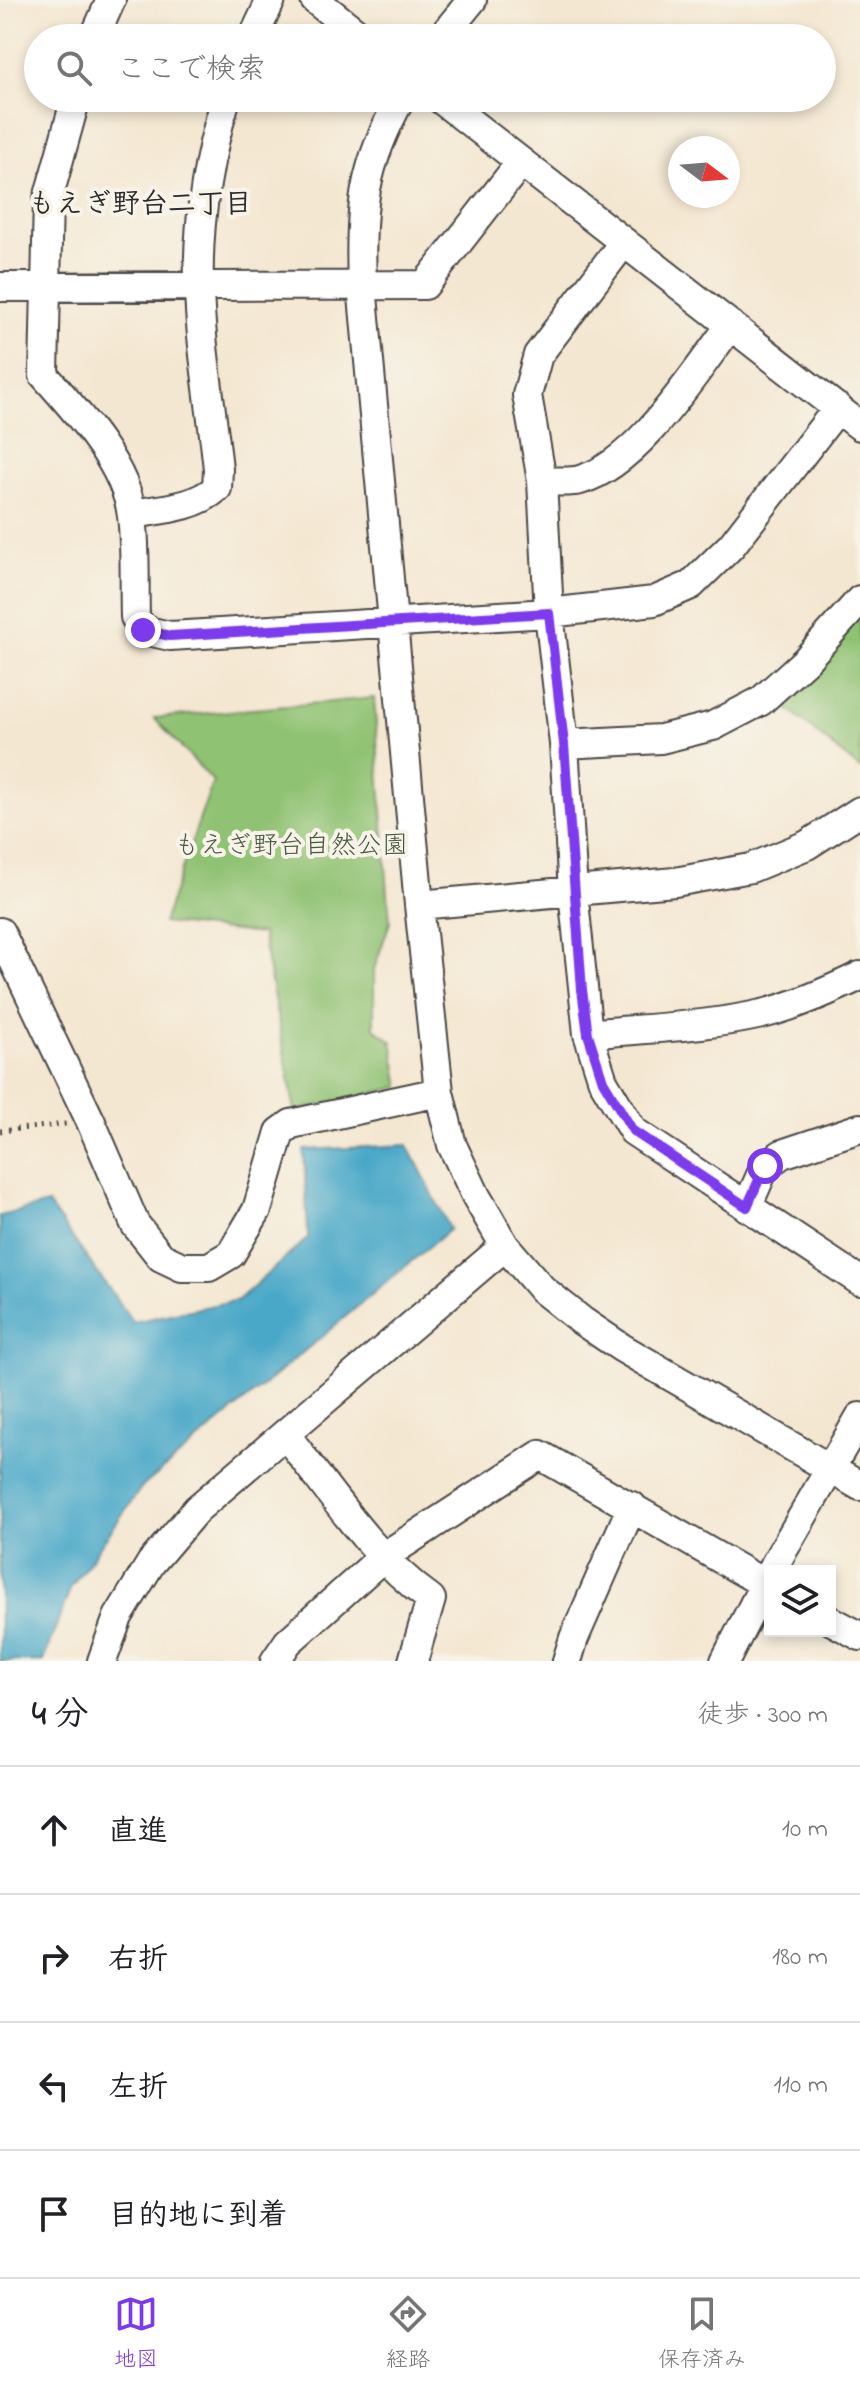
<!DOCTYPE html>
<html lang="ja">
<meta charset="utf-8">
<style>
body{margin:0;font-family:"Indie Flower","Klee One",sans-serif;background:#f6f6f6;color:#202124}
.controls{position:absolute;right:24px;bottom:24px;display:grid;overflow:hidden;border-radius:0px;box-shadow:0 4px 12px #0003}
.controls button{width:72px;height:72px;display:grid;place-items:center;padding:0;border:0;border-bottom:2px solid #e0e0e0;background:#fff;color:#202124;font:40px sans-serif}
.compass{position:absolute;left:668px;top:136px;width:72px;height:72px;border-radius:50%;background:#fff;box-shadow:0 4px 12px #0003;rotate:106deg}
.stop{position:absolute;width:24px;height:24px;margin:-18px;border:6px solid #7c3aed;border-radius:50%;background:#fff}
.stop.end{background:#7c3aed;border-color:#fff;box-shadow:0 2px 8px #0008}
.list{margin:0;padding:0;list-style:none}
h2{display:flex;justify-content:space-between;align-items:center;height:104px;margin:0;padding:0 32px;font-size:34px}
h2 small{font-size:26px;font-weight:400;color:#757577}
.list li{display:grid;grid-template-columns:52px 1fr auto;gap:24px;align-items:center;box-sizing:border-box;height:128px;padding:0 32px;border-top:2px solid #e0e0e0}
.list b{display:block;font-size:30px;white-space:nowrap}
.list em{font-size:26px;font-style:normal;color:#757577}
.icon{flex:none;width:44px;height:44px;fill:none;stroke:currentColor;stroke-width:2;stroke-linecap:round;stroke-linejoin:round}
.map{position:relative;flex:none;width:860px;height:1661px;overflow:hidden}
.search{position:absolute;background:#fff;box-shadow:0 4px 12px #0003;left:24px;right:24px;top:24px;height:88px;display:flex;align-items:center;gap:20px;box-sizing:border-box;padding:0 28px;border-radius:44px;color:#757577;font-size:30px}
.sheet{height:616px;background:#fff}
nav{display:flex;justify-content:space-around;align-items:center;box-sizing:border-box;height:112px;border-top:2px solid #e0e0e0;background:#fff;font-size:22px;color:#757577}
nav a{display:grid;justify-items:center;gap:4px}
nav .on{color:#7c3aed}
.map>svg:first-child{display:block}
.green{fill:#90c273;stroke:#5e764f;stroke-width:2}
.water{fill:#49a8c8;stroke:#3a6a7a;stroke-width:2}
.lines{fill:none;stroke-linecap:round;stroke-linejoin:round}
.minor-casing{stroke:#494744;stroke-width:32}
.path{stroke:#494744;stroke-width:5;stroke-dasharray:2 6;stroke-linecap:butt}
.minor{stroke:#fff;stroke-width:28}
.route{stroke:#7c3aed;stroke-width:10}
.labels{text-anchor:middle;stroke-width:8;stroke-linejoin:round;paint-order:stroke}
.park-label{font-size:26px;fill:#495841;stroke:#f7f3e8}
.neighbourhood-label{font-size:28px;font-weight:bold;fill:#2b2b2b;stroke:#f7f3e8}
</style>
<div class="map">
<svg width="860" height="1661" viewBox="0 0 860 1661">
<rect width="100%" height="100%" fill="#f7f3e8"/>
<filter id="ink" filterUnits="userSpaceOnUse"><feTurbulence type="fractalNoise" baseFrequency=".0125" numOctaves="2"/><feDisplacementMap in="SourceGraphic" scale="16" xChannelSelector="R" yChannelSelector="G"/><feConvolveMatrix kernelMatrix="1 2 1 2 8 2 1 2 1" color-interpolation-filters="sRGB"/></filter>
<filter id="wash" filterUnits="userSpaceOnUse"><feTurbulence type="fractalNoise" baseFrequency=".006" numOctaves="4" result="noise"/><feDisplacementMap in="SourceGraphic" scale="32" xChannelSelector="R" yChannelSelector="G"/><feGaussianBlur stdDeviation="1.8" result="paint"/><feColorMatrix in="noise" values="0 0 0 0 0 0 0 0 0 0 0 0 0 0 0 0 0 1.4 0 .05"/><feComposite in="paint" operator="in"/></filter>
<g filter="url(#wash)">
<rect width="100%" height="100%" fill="#f4e7d1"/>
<path class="green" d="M 860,612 L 860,769 L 782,704 Z
M 374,698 L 390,922 L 374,969 L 374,1028 L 392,1041 L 400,1087 L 295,1111 L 262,934 L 163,923 L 213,781 L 154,718 Z"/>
<path class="water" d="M 408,1145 L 450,1229 L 141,1488 L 71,1587 L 43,1661 L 0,1661 L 0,1216 L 48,1204 L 133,1322 L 238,1300 L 308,1238 L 304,1150 Z"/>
</g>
<g filter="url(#ink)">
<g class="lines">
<defs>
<path id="minor" d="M 315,0 L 363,38
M 94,38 L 111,0
M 253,38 L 271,0
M 441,38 L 472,0
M 76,98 L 48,199 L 44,375 C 77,412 126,465 132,516 C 136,549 134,584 135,617 L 143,630 L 170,636 L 549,613 L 654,601 L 691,585 L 731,546 L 838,408
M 401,98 C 363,166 359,209 362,285 L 419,905 L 439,1092 L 452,1145 L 476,1196 L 505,1246 L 542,1289 L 582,1321 L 622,1348 L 860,1486
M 439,98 L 860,426
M 624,242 L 538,355 L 527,395 L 542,481 L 549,613 L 564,744 L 573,892 L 588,1034 L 603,1081 L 633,1131 L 860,1281
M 0,287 L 425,285 L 521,162
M 542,481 C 554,481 569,483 580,480 C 638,464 695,372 731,325
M 132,514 C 162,509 194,508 217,488 L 218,469 C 212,410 200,344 199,286 C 197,222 208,158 226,98
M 564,744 L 661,739 L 713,726 L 761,701 L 806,660 L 860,600
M 419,905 L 675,882 L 751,868 L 807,845 L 860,811
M 0,932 L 91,1122 L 135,1224 L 161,1257 L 182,1267 L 209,1267 L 231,1254 L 257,1210 L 280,1132 L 291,1124 L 439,1092
M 588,1034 C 646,1028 705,1027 762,1014 C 795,1006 829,991 860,976
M 747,1207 L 765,1166 L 782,1154 L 860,1128
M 285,1434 C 330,1491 372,1557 431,1599 L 413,1661
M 771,1571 L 860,1417
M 830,1620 L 860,1636
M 102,1661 L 118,1617 L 151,1563 L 197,1509 L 505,1246
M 275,1661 L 288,1642 L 383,1557 L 540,1455 L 770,1587
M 567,1661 L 574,1638 L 632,1506
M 725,1661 L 770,1573"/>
</defs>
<use href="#minor" class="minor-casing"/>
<path class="path" d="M 0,1131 L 66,1124"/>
<use href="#minor" class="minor"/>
</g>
</g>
<g class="lines" filter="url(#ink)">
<path class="route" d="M 143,630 L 170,636 L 549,613 L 564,744 L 582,990 L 588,1034 L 603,1081 L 633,1131 L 747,1207 L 765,1166"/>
</g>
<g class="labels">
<g class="park-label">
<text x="291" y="853">もえぎ野台自然公園</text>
</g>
<g class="neighbourhood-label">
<text x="140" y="212">もえぎ野台二丁目</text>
</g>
</g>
</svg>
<div class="controls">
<button><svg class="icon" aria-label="layers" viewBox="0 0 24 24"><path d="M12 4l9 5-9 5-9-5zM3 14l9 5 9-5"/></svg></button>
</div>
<svg class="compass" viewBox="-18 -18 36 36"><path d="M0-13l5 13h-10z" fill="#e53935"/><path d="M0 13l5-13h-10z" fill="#757577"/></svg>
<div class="stop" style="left:765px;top:1166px"></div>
<div class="stop end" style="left:143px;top:630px"></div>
<div class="search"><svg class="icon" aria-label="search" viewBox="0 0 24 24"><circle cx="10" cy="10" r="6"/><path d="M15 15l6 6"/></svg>ここで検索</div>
</div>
<section class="sheet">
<h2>4 分<small>徒歩 · 300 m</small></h2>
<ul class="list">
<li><svg class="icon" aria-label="ahead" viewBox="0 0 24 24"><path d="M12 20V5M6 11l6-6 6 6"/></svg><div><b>直進</b></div><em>10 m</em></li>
<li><svg class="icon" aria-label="right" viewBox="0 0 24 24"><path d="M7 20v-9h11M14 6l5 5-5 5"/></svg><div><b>右折</b></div><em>180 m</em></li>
<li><svg class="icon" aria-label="left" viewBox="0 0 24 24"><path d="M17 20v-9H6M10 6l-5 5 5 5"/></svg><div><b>左折</b></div><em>110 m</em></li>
<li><svg class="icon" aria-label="arrive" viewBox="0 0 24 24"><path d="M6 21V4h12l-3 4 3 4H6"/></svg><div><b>目的地に到着</b></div></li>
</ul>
</section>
<nav>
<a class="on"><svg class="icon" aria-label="map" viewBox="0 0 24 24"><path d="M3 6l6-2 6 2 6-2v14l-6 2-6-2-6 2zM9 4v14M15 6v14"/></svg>地図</a>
<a><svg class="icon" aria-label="directions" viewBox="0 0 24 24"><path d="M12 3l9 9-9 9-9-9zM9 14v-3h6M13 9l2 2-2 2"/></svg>経路</a>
<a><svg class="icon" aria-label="saved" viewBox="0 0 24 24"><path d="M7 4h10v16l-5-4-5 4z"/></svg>保存済み</a>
</nav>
